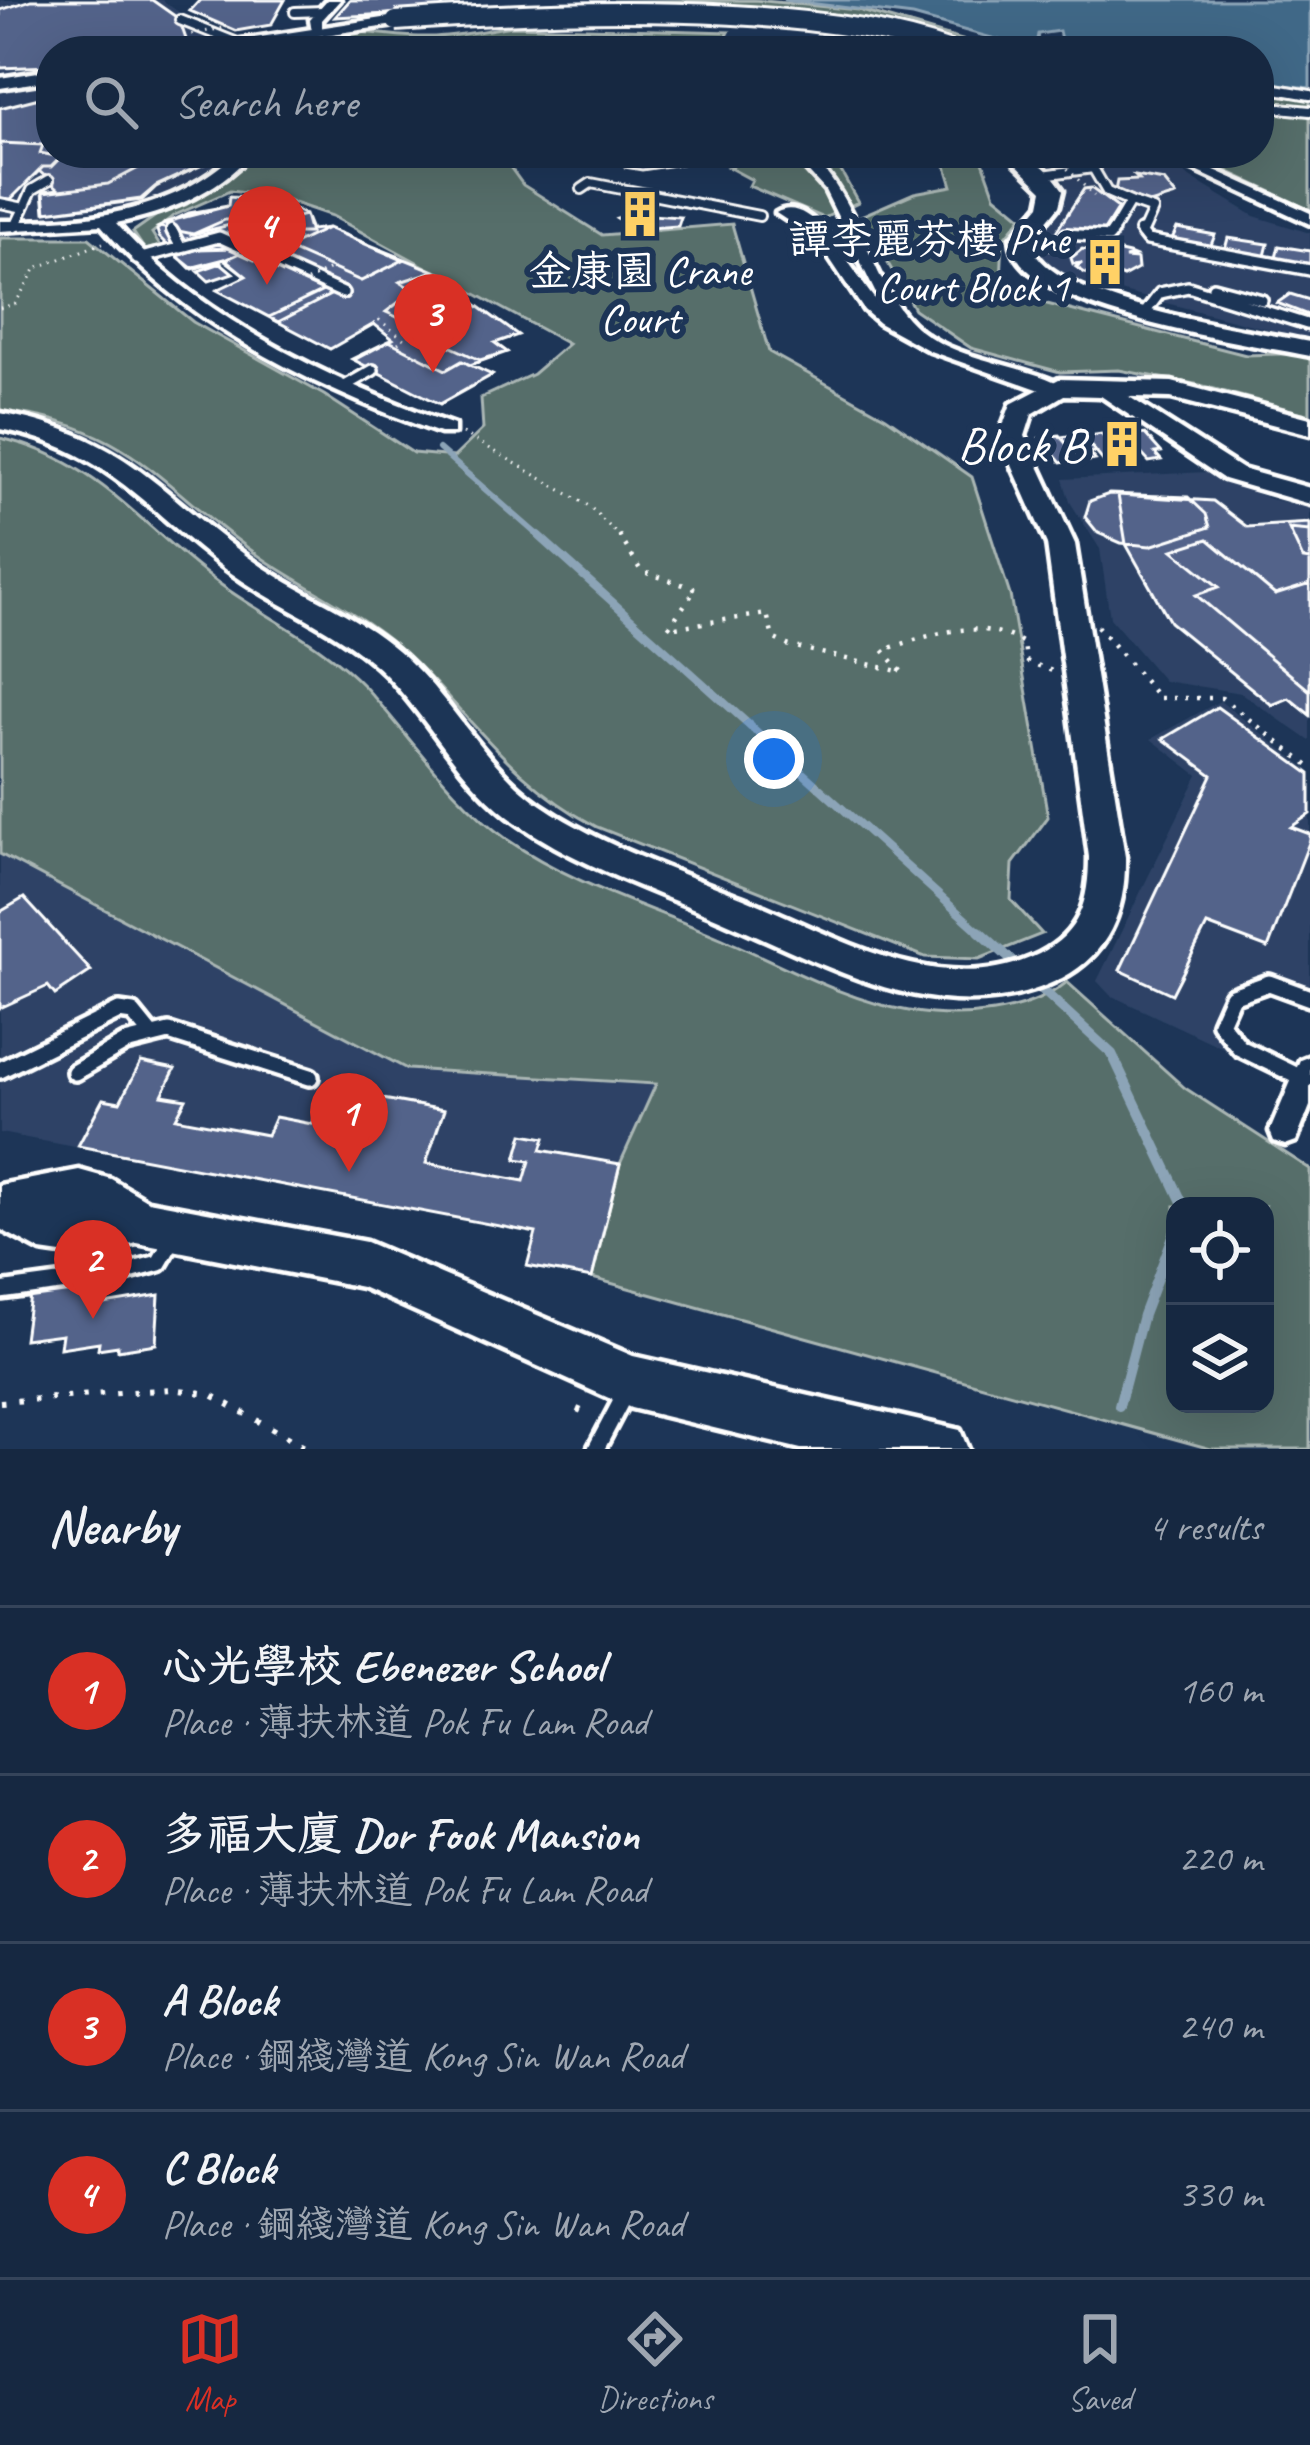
<!DOCTYPE html>
<meta charset="utf-8">
<style>
body{margin:0;font-family:Caveat,"LXGW WenKai TC",sans-serif;background:#23344c;color:#f1f3f6}
.controls{position:absolute;right:36px;bottom:36px;display:grid;overflow:hidden;border-radius:24px;box-shadow:0 12px 48px #0002}
.controls button{width:108px;height:108px;display:grid;place-items:center;padding:0;border:0;border-bottom:3px solid #35445a;background:#162841;color:#f1f3f6;font:60px sans-serif}
.you{position:absolute;left:774px;top:759px;width:42px;height:42px;margin:-30px;border:9px solid #fff;border-radius:50%;background:#1a73e8;box-shadow:0 0 0 18px #1a73e833}
.badge{display:grid;place-items:center;width:78px;height:78px;border-radius:50%;background:#d93025;color:#fff;font-size:39px;font-weight:700}
.pin{position:absolute;translate:-50% -99px;filter:drop-shadow(0 3px 6px #0008)}
.pin::after{content:'';position:absolute;top:63px;width:42px;height:36px;background:inherit;clip-path:polygon(0 0,100% 0,50% 100%)}
.list{margin:0;padding:0;list-style:none}
h2{display:flex;justify-content:space-between;align-items:center;height:156px;margin:0;padding:0 48px;font-size:51px}
h2 small{font-size:39px;font-weight:400;color:#9ea6b1}
.list li{display:grid;grid-template-columns:78px 1fr auto;gap:36px;align-items:center;box-sizing:border-box;height:168px;padding:0 48px;border-top:3px solid #35445a}
.list b{display:block;font-size:45px;white-space:nowrap}
.list p{margin:0;font-size:39px;white-space:nowrap;color:#9ea6b1}
.list em{font-size:39px;font-style:normal;color:#9ea6b1}
.icon{flex:none;width:66px;height:66px;fill:none;stroke:currentColor;stroke-width:2;stroke-linecap:round;stroke-linejoin:round}
.map{position:relative;flex:none;width:1310px;height:1449px;overflow:hidden}
.search{position:absolute;background:#162841;box-shadow:0 12px 48px #0002;left:36px;right:36px;top:36px;height:132px;display:flex;align-items:center;gap:30px;box-sizing:border-box;padding:0 42px;border-radius:48px;color:#9ea6b1;font-size:45px}
.sheet{height:828px;background:#162841}
nav{display:flex;justify-content:space-around;align-items:center;box-sizing:border-box;height:168px;border-top:3px solid #35445a;background:#162841;font-size:33px;color:#9ea6b1}
nav a{display:grid;justify-items:center;gap:6px}
nav .on{color:#d93025}
.map>svg:first-child{display:block}
.built{fill:#2d4366}
.green{fill:#566e6a;stroke:#aab6b4;stroke-width:3;fill-rule:evenodd}
.water{fill:#3f6787;stroke:#8ca4b7;stroke-width:3}
.lines{fill:none;stroke-linecap:round;stroke-linejoin:round}
.stream-far2{stroke:#8ca4b7;stroke-width:6}
.stream-far1{stroke:#8ca4b7;stroke-width:8}
.stream{stroke:#8ca4b7;stroke-width:10}
.building{fill:#52638a;stroke:#fff;stroke-width:3}
.service-far2-casing{stroke:#fff;stroke-width:14}
.service-far1-casing{stroke:#fff;stroke-width:16}
.service-casing{stroke:#fff;stroke-width:24}
.minor-casing{stroke:#fff;stroke-width:9}
.tertiary-casing{stroke:#fff;stroke-width:9}
.secondary-casing{stroke:#fff;stroke-width:9}
.primary-casing{stroke:#fff;stroke-width:9}
.path-far2{stroke:#fff;stroke-width:3;stroke-dasharray:1.5 6;stroke-linecap:butt}
.path-far1{stroke:#fff;stroke-width:4.5;stroke-dasharray:3 9;stroke-linecap:butt}
.path{stroke:#fff;stroke-width:6;stroke-dasharray:4.5 12;stroke-linecap:butt}
.service-far2{stroke:#1d3557;stroke-width:8}
.service-far1{stroke:#1d3557;stroke-width:9}
.service{stroke:#1d3557;stroke-width:15}
.minor{fill:#1d3557;fill-rule:evenodd}
.tertiary{fill:#1d3557;fill-rule:evenodd}
.secondary{fill:#1d3557;fill-rule:evenodd}
.primary{fill:#1d3557;fill-rule:evenodd}
.tertiary-bridge-casing{stroke:#fff;stroke-width:24;stroke-linecap:butt}
.path-bridge{stroke:#fff;stroke-width:3;stroke-dasharray:1.5 6;stroke-linecap:butt}
.tertiary-bridge{stroke:#1d3557;stroke-width:18}
.labels{text-anchor:middle;stroke-width:12;stroke-linejoin:round;paint-order:stroke}
.far-poi-label{font-size:42px;fill:#fff;stroke:#1d3557;text-anchor:end}
.poi-label{font-size:51px;fill:#fff;stroke:#1d3557;text-anchor:end}
</style>
<div class="map">
<svg width="1310" height="1449" viewBox="0 0 1310 1449">
<rect width="100%" height="100%" fill="#1d3557"/>
<filter id="ink" filterUnits="userSpaceOnUse"><feTurbulence type="fractalNoise" baseFrequency=".00833" numOctaves="2"/><feDisplacementMap in="SourceGraphic" scale="24" xChannelSelector="R" yChannelSelector="G"/><feConvolveMatrix kernelMatrix="1 2 1 2 8 2 1 2 1" color-interpolation-filters="sRGB"/></filter>
<g filter="url(#ink)">
<path class="built" d="M 0,0 L 162,0 L 232,51 L 51,51 L 51,153 L 231,153 L 197,179 L 140,204 L 0,222 Z
M 1029,153 L 1150,153 L 1254,216 L 1310,233 L 1310,340 L 1049,273 L 1027,245 L 1065,196 L 1064,178 Z
M 1206,472 L 1270,499 L 1310,507 L 1310,741 L 1241,693 L 1164,681 L 1110,618 L 1100,549 L 1070,502 L 1063,479 Z
M 1220,701 L 1310,771 L 1310,995 L 1264,979 L 1219,996 L 1215,1025 L 1234,1053 L 1110,995 L 1097,981 L 1198,775 L 1151,739 Z
M 0,854 L 407,1069 L 656,1084 L 620,1164 L 592,1278 L 527,1266 L 536,1233 L 0,1133 Z"/>
<path class="green" d="M 754,0 L 858,10 L 1000,51 C 945,51 892,22 836,16 C 762,8 686,14 613,1 Z
M 512,26 L 729,32 L 719,51 L 285,51 C 319,16 386,39 429,37 C 456,37 485,30 512,26 Z
M 1259,90 L 1310,99 L 1310,210 L 1189,153 L 1259,153 Z
M 256,153 L 500,153 L 523,185 L 602,235 L 732,224 L 769,352 L 886,417 L 972,477 L 1010,595 L 1048,817 L 1013,864 L 1011,900 L 1042,934 L 979,959 L 925,957 L 597,827 C 516,784 478,726 416,663 C 372,618 316,594 265,560 C 163,492 135,424 0,411 L 0,238 L 89,238 L 193,322 L 324,395 L 413,453 L 454,457 L 483,429 L 481,398 L 533,374 L 568,344 L 332,216 L 276,197 L 230,191 L 173,216 L 152,233 L 160,246 L 145,250 L 133,232 L 157,215 L 186,205 Z
M 742,153 C 769,153 791,165 816,160 L 816,153 L 831,153 L 858,202 L 824,218 L 749,186 L 752,180 L 728,167 L 742,162 Z
M 942,153 L 980,153 L 995,195 L 1022,217 L 1003,240 L 1001,280 L 1047,304 L 1246,355 L 1310,353 L 1310,415 L 1200,385 L 1119,370 L 1060,372 L 971,348 L 914,309 L 861,216 L 914,193 L 952,186 Z
M 0,438 C 99,460 140,526 217,582 C 266,618 322,642 365,687 C 412,738 450,799 508,840 C 571,884 652,908 723,939 C 781,964 846,1001 909,1011 C 960,1020 1026,1015 1067,982 L 1185,1088 L 1310,1169 L 1310,1449 L 1211,1449 L 592,1278 L 620,1164 L 656,1084 L 407,1069 L 0,854 ZM 1175,1206 L 1265,1206 L 1265,1404 L 1175,1404 Z"/>
<path class="water" d="M 784,0 L 1310,0 L 1310,88 L 1259,82 L 1259,51 L 1087,51 L 1062,44 L 1059,31 L 1038,34 L 1036,45 L 1024,47 L 913,16 Z"/>
<g class="lines">
<path class="stream-far2" d="M 439,449 L 541,538"/>
<path class="stream-far1" d="M 538,535 L 982,934"/>
<path class="stream" d="M 979,931 L 1019,967
M 1034,982 L 1112,1054 L 1184,1206
M 1119,1406 L 1143,1315 L 1175,1231"/>
</g>
<path class="building" d="M 31,0 L 152,0 L 179,19 L 187,42 L 172,46 L 172,51 L 51,51 L 51,66 L 0,68 L 0,10 Z
M 200,0 L 285,0 L 271,25 L 236,31 L 190,11 Z
M 350,0 L 444,0 L 441,11 L 335,17 Z
M 51,95 L 51,153 L 228,153 L 156,187 L 142,200 L 45,212 L 43,191 L 59,189 L 39,171 L 11,199 L 0,198 L 0,108 Z
M 0,143 L 43,145 L 40,153 L 61,157 L 51,167 L 43,167 L 11,199 L 0,198 Z
M 167,153 L 227,153 L 156,186 L 141,199 L 46,212 L 44,192 L 108,184 Z
M 713,153 L 721,158 L 642,170 L 625,167 L 626,161 Z
M 1135,176 L 1164,181 L 1176,196 L 1150,204 L 1115,191 L 1117,181 L 1139,180 Z
M 1091,188 L 1118,208 L 1103,232 L 1078,234 L 1059,251 L 1044,250 L 1084,189 Z
M 229,197 L 267,199 L 257,208 L 286,220 L 305,215 L 310,233 L 291,233 L 283,246 L 245,242 L 260,232 L 240,220 L 225,220 L 193,234 L 159,227 L 189,213 L 228,206 Z
M 229,197 L 282,202 L 305,215 L 310,233 L 291,233 L 283,246 L 245,242 L 252,233 L 234,224 L 193,234 L 159,227 L 189,213 L 228,206 Z
M 229,197 L 282,202 L 305,215 L 311,230 L 328,228 L 442,274 L 437,276 L 518,335 L 495,343 L 507,352 L 470,365 L 492,375 L 440,404 L 354,360 L 393,339 L 374,324 L 330,349 L 217,290 L 246,276 L 225,259 L 190,268 L 159,237 L 157,230 L 166,222 L 228,206 Z
M 635,201 L 655,202 L 650,215 L 681,217 L 678,226 L 635,229 L 617,218 L 631,214 Z
M 328,228 L 403,260 L 361,281 L 286,248 Z
M 1177,228 L 1215,235 L 1209,250 L 1170,243 Z
M 1228,238 L 1268,244 L 1264,260 L 1224,253 Z
M 1093,246 L 1129,254 L 1134,256 L 1125,258 L 1137,259 L 1138,269 L 1123,277 L 1113,273 L 1117,278 L 1085,273 L 1076,267 L 1082,263 L 1073,264 L 1071,258 L 1082,249 L 1097,251 Z
M 1279,246 L 1310,251 L 1310,267 L 1275,262 Z
M 237,248 L 334,293 L 278,322 L 217,290 L 246,276 L 225,259 L 193,269 L 177,256 L 197,249 Z
M 243,252 L 325,290 L 269,317 L 217,290 L 246,276 L 225,260 Z
M 221,263 L 233,273 L 209,281 L 198,271 Z
M 431,272 L 518,335 L 495,343 L 507,352 L 480,360 L 443,343 L 438,346 L 432,344 L 443,338 L 386,312 L 399,302 L 433,302 L 400,282 Z
M 1290,294 L 1310,300 L 1310,321 L 1304,319 L 1308,315 L 1277,303 Z
M 389,341 L 446,370 L 462,361 L 492,375 L 440,404 L 352,359 Z
M 1080,434 L 1096,452 L 1089,453 L 1095,460 L 1083,462 L 1061,437 Z
M 1101,434 L 1117,452 L 1111,453 L 1117,460 L 1104,462 L 1083,437 Z
M 1123,434 L 1139,452 L 1133,453 L 1139,460 L 1126,462 L 1104,437 Z
M 1145,434 L 1161,452 L 1155,453 L 1161,460 L 1149,462 L 1126,437 Z
M 1059,435 L 1074,453 L 1068,454 L 1073,461 L 1061,463 L 1040,438 Z
M 1109,494 L 1188,497 L 1206,514 L 1210,527 L 1150,546 L 1121,543 L 1098,533 L 1085,517 L 1090,501 Z
M 1118,495 L 1213,501 L 1247,527 L 1310,523 L 1310,715 L 1289,698 L 1272,705 L 1170,622 L 1126,544 Z
M 1289,529 L 1310,531 L 1310,560 L 1303,559 Z
M 1208,539 L 1275,595 L 1310,584 L 1310,691 L 1196,595 L 1219,587 L 1173,550 Z
M 1217,707 L 1310,774 L 1310,814 L 1291,827 L 1310,834 L 1310,840 L 1268,948 L 1207,925 L 1172,994 L 1120,970 L 1212,775 L 1163,739 Z
M 24,898 L 91,971 L 55,995 L 48,986 L 0,1008 L 0,912 Z
M 141,1062 L 175,1069 L 162,1095 L 186,1099 L 176,1118 L 267,1135 L 275,1117 L 312,1124 L 327,1089 L 444,1110 L 426,1163 L 524,1181 L 530,1161 L 516,1159 L 523,1134 L 545,1138 L 541,1150 L 620,1164 L 592,1278 L 527,1266 L 536,1233 L 78,1146 L 103,1099 L 120,1102 Z
M 106,1283 L 104,1304 L 159,1295 L 156,1344 L 118,1350 L 118,1346 L 98,1349 L 99,1342 L 60,1348 L 62,1334 L 24,1339 L 30,1295 Z"/>
<g class="lines">
<defs>
<path id="service-far2" d="M 295,12 L 323,11
M 180,20 L 235,42
M 1259,86 L 1310,95
M 1259,106 L 1310,111
M 1043,175 L 1093,168 L 1107,192 L 1130,202 L 1111,234
M 582,189 L 591,183 L 759,216
M 1130,202 L 1153,210 L 1142,234
M 0,203 L 24,208 L 15,227
M 24,208 L 32,190 L 49,180
M 171,229 L 174,234"/>
<path id="service-far1" d="M 172,231 L 181,248
M 1140,231 L 1147,240 L 1310,270
M 1066,234 L 1109,237 L 1113,231
M 137,259 L 219,237 L 343,293
M 1213,287 L 1262,300
M 1147,310 L 1160,293 L 1188,287 L 1310,325
M 345,386 L 373,370"/>
<path id="service" d="M 0,1070 L 119,1011 L 133,1013 L 150,1034
M 75,1072 L 125,1043 L 169,1032 L 310,1077
M 1306,1080 L 1240,1048 L 1220,1023 L 1232,996 L 1269,983 L 1310,998
M 0,1291 L 111,1276 L 159,1263 L 173,1239
M 596,1449 L 626,1392"/>
<path id="minor" d="M 327,0 L 340,0 L 322,20 L 322,31 L 312,31 L 310,19 Z
M 236,153 L 252,153 C 216,193 168,213 116,223 C 197,318 337,384 454,425 L 454,433 L 440,433 C 319,390 185,326 101,225 L 0,231 L 0,221 C 87,222 170,214 236,153 Z
M 791,153 L 807,153 C 864,201 869,291 921,331 C 960,361 1016,363 1060,384 L 1060,392 L 1046,392 L 930,351 L 879,323 L 864,310 L 818,241 L 776,213 C 816,189 859,288 883,308 L 825,190 Z
M 1158,153 L 1177,153 L 1310,213 L 1310,224 Z
M 1310,1056 L 1310,1106 L 1296,1141 L 1285,1145 L 1274,1141 L 1270,1131 L 1300,1060 Z"/>
<path id="tertiary" d="M 396,16 L 404,21 L 402,24 L 214,51 L 170,51 Z
M 51,70 L 51,80 L 0,88 L 0,78 Z
M 1005,153 C 1033,153 1047,167 1063,190 L 1059,206 L 1031,240 C 1036,302 1256,331 1310,342 L 1310,356 C 1249,343 1014,312 1011,239 L 1040,205 L 1043,190 Z
M 1109,384 L 1242,469 L 1310,488 L 1310,504 L 1224,479 L 1101,396 L 1097,391 Z"/>
<path id="secondary" d="M 1059,379 L 1172,382 L 1310,418 L 1310,434 L 1171,398 L 1064,395 L 1032,414 L 1025,436 L 1075,544 L 1125,857 C 1126,909 1110,953 1062,978 C 945,1038 826,964 717,918 C 651,890 580,866 520,825 C 463,787 433,724 387,676 C 346,634 291,613 243,581 C 152,520 116,450 0,429 L 0,413 C 135,438 158,496 261,566 C 309,598 364,618 406,658 C 455,704 485,766 541,805 C 603,847 677,871 746,899 C 835,936 943,1002 1039,954 C 1080,933 1089,901 1089,857 L 1047,544 L 999,436 L 1011,404 Z"/>
<path id="primary" d="M 79,1170 L 111,1179 L 148,1201 L 366,1242 L 633,1356 L 960,1430 L 968,1449 L 801,1449 L 631,1408 L 362,1287 L 137,1243 L 82,1257 L 41,1251 L 0,1229 L 0,1185 Z"/>
</defs>
<use href="#service-far2" class="service-far2-casing"/>
<use href="#service-far1" class="service-far1-casing"/>
<use href="#service" class="service-casing"/>
<use href="#minor" class="minor-casing"/>
<use href="#tertiary" class="tertiary-casing"/>
<use href="#secondary" class="secondary-casing"/>
<use href="#primary" class="primary-casing"/>
<path class="path-far2" d="M 0,308 L 15,304 L 36,268 L 103,243
M 374,324 L 378,319 L 404,339 L 395,345
M 426,360 L 449,346
M 463,433 L 589,506 L 621,538"/>
<path class="path-far1" d="M 619,535 L 641,571 L 696,589 L 668,628 L 767,614 L 773,638 L 787,645 L 902,672 L 883,650 C 932,635 976,616 1024,643 L 1026,661 L 1052,671
M 1097,626 L 1159,698 L 1222,698 L 1310,767"/>
<path class="path" d="M 0,1402 L 172,1389 L 210,1394 L 308,1449
M 577,1409 L 591,1415"/>
<use href="#service-far2" class="service-far2"/>
<use href="#service-far1" class="service-far1"/>
<use href="#service" class="service"/>
<use href="#minor" class="minor"/>
<use href="#tertiary" class="tertiary"/>
<use href="#secondary" class="secondary"/>
<use href="#primary" class="primary"/>
<defs>
<path id="tertiary-bridge" d="M 396,21 C 549,10 809,0 950,51"/>
</defs>
<use href="#tertiary-bridge" class="tertiary-bridge-casing"/>
<path class="path-bridge" d="M 184,36 L 228,27
M 1054,165 L 1064,165 L 1094,196
M 285,243 L 310,237
M 307,281 L 332,268"/>
<use href="#tertiary-bridge" class="tertiary-bridge"/>
</g>
</g>
<defs>
<symbol id="building-bare" viewBox="-9 -9 18 18"><path d="M-4-6H4V6H1V3H-1V6H-4ZM-2.5-4.3h1.7v1.8h-1.7ZM.8-4.3h1.7v1.8H.8ZM-2.5-1h1.7V.8h-1.7ZM.8-1h1.7V.8H.8Z" fill="#ffd166" stroke="#1d3557" stroke-width="2.5" paint-order="stroke"/></symbol>
</defs>
<g fill-rule="evenodd">
<use href="#building-bare" x="607" y="181" width="66" height="66"/>
<use href="#building-bare" x="1072" y="229" width="66" height="66"/>
<use href="#building-bare" x="1089" y="411" width="66" height="66"/>
</g>
<g class="labels">
<g class="far-poi-label">
<text x="1069" y="253">譚李麗芬樓 Pine<tspan x="1069" dy="48">Court Block 1</tspan></text>
<text x="640" y="285" text-anchor="middle">金康園 Crane<tspan x="640" dy="48">Court</tspan></text>
</g>
<g class="poi-label">
<text x="1086" y="462">Block B</text>
</g>
</g>
</svg>
<div class="controls">
<button><svg class="icon" aria-label="locate" viewBox="0 0 24 24"><circle cx="12" cy="12" r="6"/><path d="M12 2v4M12 18v4M2 12h4M18 12h4"/></svg></button>
<button><svg class="icon" aria-label="layers" viewBox="0 0 24 24"><path d="M12 4l9 5-9 5-9-5zM3 14l9 5 9-5"/></svg></button>
</div>
<div class="you"></div>
<div class="pin badge" style="left:349px;top:1172px">1</div>
<div class="pin badge" style="left:93px;top:1319px">2</div>
<div class="pin badge" style="left:433px;top:373px">3</div>
<div class="pin badge" style="left:267px;top:285px">4</div>
<div class="search"><svg class="icon" aria-label="search" viewBox="0 0 24 24"><circle cx="10" cy="10" r="6"/><path d="M15 15l6 6"/></svg>Search here</div>
</div>
<section class="sheet">
<h2>Nearby<small>4 results</small></h2>
<ul class="list">
<li><span class="badge">1</span><div><b>心光學校 Ebenezer School</b><p>Place · 薄扶林道 Pok Fu Lam Road</p></div><em>160 m</em></li>
<li><span class="badge">2</span><div><b>多福大廈 Dor Fook Mansion</b><p>Place · 薄扶林道 Pok Fu Lam Road</p></div><em>220 m</em></li>
<li><span class="badge">3</span><div><b>A Block</b><p>Place · 鋼綫灣道 Kong Sin Wan Road</p></div><em>240 m</em></li>
<li><span class="badge">4</span><div><b>C Block</b><p>Place · 鋼綫灣道 Kong Sin Wan Road</p></div><em>330 m</em></li>
</ul>
</section>
<nav>
<a class="on"><svg class="icon" aria-label="map" viewBox="0 0 24 24"><path d="M3 6l6-2 6 2 6-2v14l-6 2-6-2-6 2zM9 4v14M15 6v14"/></svg>Map</a>
<a><svg class="icon" aria-label="directions" viewBox="0 0 24 24"><path d="M12 3l9 9-9 9-9-9zM9 14v-3h6M13 9l2 2-2 2"/></svg>Directions</a>
<a><svg class="icon" aria-label="saved" viewBox="0 0 24 24"><path d="M7 4h10v16l-5-4-5 4z"/></svg>Saved</a>
</nav>
